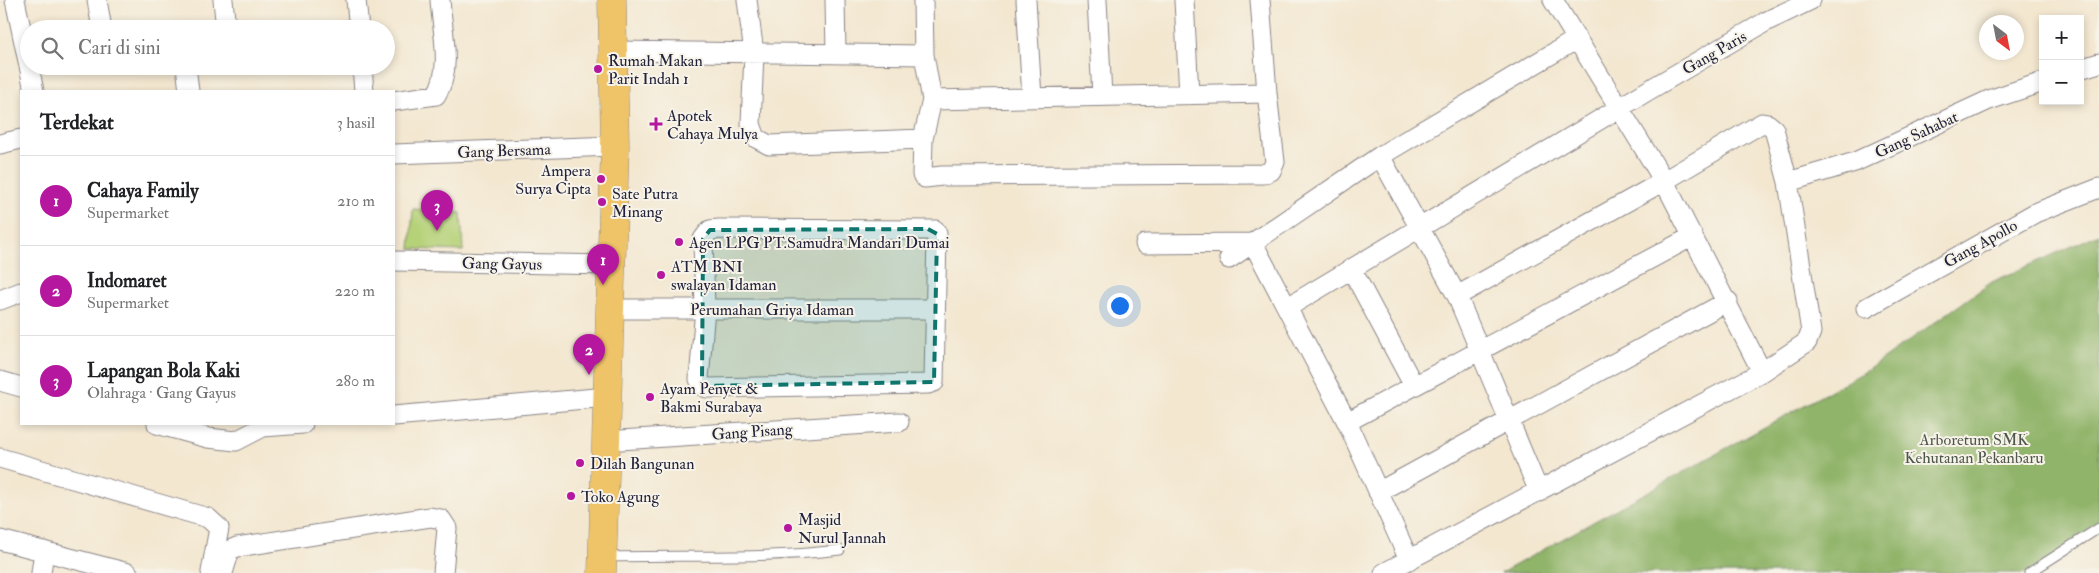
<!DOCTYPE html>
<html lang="id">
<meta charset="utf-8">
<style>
body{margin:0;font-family:"IM FELL Double Pica",serif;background:#f2f2f2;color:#202124}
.controls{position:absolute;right:15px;top:15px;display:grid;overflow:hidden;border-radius:0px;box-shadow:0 2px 8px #0003}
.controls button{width:45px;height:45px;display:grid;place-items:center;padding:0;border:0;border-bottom:1px solid #e0e0e0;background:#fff;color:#202124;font:25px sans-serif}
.compass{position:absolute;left:1979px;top:15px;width:45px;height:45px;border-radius:50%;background:#fff;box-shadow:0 2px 8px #0003;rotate:148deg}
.you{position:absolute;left:1119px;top:305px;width:18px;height:18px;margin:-12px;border:4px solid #fff;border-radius:50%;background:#1a73e8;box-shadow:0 0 0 8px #1a73e833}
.badge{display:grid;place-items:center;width:32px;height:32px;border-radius:50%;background:#b5179e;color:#fff;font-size:16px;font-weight:700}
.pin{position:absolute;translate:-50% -41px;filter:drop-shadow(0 1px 2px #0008)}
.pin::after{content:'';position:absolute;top:26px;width:18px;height:15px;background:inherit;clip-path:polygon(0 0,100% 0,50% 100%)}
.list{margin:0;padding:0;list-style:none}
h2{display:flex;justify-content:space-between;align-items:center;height:65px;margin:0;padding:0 20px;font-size:21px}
h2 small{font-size:16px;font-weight:400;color:#757577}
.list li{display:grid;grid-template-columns:32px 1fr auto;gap:15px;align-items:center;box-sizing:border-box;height:90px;padding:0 20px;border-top:1px solid #e0e0e0}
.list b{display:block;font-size:19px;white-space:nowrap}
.list p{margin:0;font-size:16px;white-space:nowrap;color:#757577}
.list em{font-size:16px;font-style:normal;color:#757577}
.icon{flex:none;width:28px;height:28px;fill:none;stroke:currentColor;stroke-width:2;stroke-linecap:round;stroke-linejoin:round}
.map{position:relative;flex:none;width:2099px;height:573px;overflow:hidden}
.search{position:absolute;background:#fff;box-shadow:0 2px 8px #0003;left:20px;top:20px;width:375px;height:55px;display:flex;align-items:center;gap:12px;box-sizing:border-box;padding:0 18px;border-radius:28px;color:#757577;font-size:19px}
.panel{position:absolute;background:#fff;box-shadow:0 2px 8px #0003;left:20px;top:90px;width:375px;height:335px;border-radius:0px}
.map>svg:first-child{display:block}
.green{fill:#b6d279;stroke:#6c7a5a}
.forest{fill:#90b469;stroke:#596b52}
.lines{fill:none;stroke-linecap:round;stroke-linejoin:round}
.service-casing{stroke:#8a8486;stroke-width:11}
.minor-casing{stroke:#8a8486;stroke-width:21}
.primary-casing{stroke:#8a8486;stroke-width:29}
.service{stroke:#fff;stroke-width:9}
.minor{stroke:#fff;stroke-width:19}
.primary{stroke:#efc469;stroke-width:28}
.marked{fill:#0f766e;fill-opacity:0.2;stroke:#0f766e;stroke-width:4;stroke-dasharray:10 6;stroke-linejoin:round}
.poi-dot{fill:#b5179e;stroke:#f7f3e8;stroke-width:2}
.labels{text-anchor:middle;stroke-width:4;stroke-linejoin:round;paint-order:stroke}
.street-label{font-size:16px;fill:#22223b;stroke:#f7f3e8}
.poi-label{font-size:16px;fill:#22223b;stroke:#f7f3e8;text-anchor:start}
.park-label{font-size:16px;fill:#4e574e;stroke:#f7f3e8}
</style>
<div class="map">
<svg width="2099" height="573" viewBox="0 0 2099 573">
<rect width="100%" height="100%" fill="#f7f3e8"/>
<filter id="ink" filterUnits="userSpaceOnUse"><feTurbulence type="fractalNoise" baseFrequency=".02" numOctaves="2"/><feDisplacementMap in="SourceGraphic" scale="10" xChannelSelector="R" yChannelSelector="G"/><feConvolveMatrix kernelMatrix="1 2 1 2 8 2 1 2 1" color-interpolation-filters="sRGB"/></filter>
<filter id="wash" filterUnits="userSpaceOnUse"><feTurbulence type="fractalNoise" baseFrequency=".0096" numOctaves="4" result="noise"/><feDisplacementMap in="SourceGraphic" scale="20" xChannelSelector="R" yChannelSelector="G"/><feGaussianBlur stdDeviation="1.12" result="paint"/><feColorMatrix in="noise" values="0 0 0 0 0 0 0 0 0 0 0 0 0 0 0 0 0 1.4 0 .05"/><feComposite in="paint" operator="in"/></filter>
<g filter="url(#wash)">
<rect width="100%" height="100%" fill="#f3e7d0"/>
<path class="green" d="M 413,209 L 461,213 L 463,251 L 410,249 Z"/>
<path class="forest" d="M 2099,234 L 2099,528 L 2029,573 L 1501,573 L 1866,371 L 1992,282 Z"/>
</g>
<g filter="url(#ink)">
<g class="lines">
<defs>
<path id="service" d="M 606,557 C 684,555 762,559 840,550
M 2029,573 L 2099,528"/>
<path id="minor" d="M 15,0 L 29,66
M 97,0 L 102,29
M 223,0 L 226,29
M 356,0 L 359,29
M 747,0 L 754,53 L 751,124 L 756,138 L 769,145 L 923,139 L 932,100 L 924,55 L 923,0
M 835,0 L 836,54
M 1026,0 L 1032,98
M 1097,0 L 1102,96
M 1184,0 L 1189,95
M 1553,0 L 1664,181 L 1762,372
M 614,51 L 924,55
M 29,66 L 34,91
M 186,66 L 189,91
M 362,66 L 364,91
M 2080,69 L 2099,63
M 932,100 L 1267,93 L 1260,0
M 394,101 L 436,95 C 453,69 442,30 440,0
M 923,139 L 922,175 L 925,178 L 942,176 L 1263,174 L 1271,171 L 1275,162 L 1267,93
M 0,144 L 21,139
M 394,154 L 615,146
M 1380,156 L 1457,296 L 1539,492
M 1788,182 L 1855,162 L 1989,100 L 2043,82
M 719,229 L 935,230 L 937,234 L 934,382 L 928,384 L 707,388 L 702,386 L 699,379 L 705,309 L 703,239 L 710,230 Z
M 1145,244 L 1253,243 L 1347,422 L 1409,560
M 1229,259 L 1380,156 L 1577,39
M 394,261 L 611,265
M 1352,270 L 1414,386
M 0,300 L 21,292
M 1288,307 L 1649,90 L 1767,21 L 1811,0
M 1866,308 L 2035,213 L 2099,188
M 609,309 L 935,309
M 0,381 L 21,387
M 394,416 L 607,397
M 1347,422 L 1693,236
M 157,424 L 208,438 L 236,441 L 263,427 L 303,424
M 605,441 L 899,422
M 0,458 L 208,518 L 219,528 L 211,572
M 1378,492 L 1728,301
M 0,540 L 128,573
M 41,573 L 44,551
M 223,573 L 230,550 L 237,547 L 430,517 L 441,519 L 447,528 L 443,573
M 1384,573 L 1762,372 L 1807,342 L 1811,332 L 1788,182 L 1774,129 L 1768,124 L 1762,123 L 1664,181 L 1457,296"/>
<path id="primary" d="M 602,573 L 615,146 L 612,0"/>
</defs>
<use href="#service" class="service-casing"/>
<use href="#minor" class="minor-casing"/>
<use href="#primary" class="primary-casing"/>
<use href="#service" class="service"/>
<use href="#minor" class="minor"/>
<use href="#primary" class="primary"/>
</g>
</g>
<path class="marked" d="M 928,229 L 937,234 L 934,382 L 702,386 L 703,239 L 710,230 Z"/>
<g class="poi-dot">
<circle cx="598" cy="69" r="5"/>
<path d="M653.5 116.5h5v5h5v5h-5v5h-5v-5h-5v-5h5z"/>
<circle cx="601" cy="179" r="5"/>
<circle cx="602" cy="202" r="5"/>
<circle cx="679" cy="242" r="5"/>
<circle cx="661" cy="275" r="5"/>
<circle cx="650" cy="397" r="5"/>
<circle cx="580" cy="463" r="5"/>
<circle cx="571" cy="496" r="5"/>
<circle cx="788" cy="528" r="5"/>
</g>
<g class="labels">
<g class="street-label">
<text transform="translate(1714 52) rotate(-30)" y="6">Gang Paris</text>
<text transform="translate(1916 134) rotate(-25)" y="6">Gang Sahabat</text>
<text transform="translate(504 150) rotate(-2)" y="6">Gang Bersama</text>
<text transform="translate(1980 243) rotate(-29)" y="6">Gang Apollo</text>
<text transform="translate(502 263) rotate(1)" y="6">Gang Gayus</text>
<text x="772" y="315">Perumahan Griya Idaman</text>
<text transform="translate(752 431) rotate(-4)" y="6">Gang Pisang</text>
</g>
<g class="poi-label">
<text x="608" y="66">Rumah Makan<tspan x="608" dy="18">Parit Indah 1</tspan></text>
<text x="667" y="121">Apotek<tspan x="667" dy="18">Cahaya Mulya</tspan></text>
<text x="591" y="176" text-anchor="end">Ampera<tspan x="591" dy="18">Surya Cipta</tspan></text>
<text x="612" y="199">Sate Putra<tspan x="612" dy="18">Minang</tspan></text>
<text x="689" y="248">Agen LPG PT.Samudra Mandari Dumai</text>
<text x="671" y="272">ATM BNI<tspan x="671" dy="18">swalayan Idaman</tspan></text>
<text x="660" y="394">Ayam Penyet &amp;<tspan x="660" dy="18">Bakmi Surabaya</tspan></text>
<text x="590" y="469">Dilah Bangunan</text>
<text x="581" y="502">Toko Agung</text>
<text x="798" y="525">Masjid<tspan x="798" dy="18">Nurul Jannah</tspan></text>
</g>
<g class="park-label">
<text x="1974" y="445">Arboretum SMK<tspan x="1974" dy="18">Kehutanan Pekanbaru</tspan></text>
</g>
</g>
</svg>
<div class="controls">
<button>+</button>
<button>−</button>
</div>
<svg class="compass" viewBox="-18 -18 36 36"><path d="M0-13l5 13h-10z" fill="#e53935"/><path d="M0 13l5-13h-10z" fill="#757577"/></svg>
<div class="you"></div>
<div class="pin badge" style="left:603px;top:285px">1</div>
<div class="pin badge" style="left:589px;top:375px">2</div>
<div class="pin badge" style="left:437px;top:231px">3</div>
<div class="search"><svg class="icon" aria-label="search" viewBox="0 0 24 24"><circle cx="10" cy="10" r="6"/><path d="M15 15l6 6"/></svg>Cari di sini</div>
<section class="panel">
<h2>Terdekat<small>3 hasil</small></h2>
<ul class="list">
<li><span class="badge">1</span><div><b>Cahaya Family</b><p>Supermarket</p></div><em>210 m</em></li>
<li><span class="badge">2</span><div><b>Indomaret</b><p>Supermarket</p></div><em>220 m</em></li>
<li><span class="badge">3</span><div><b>Lapangan Bola Kaki</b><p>Olahraga · Gang Gayus</p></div><em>280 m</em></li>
</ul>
</section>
</div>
